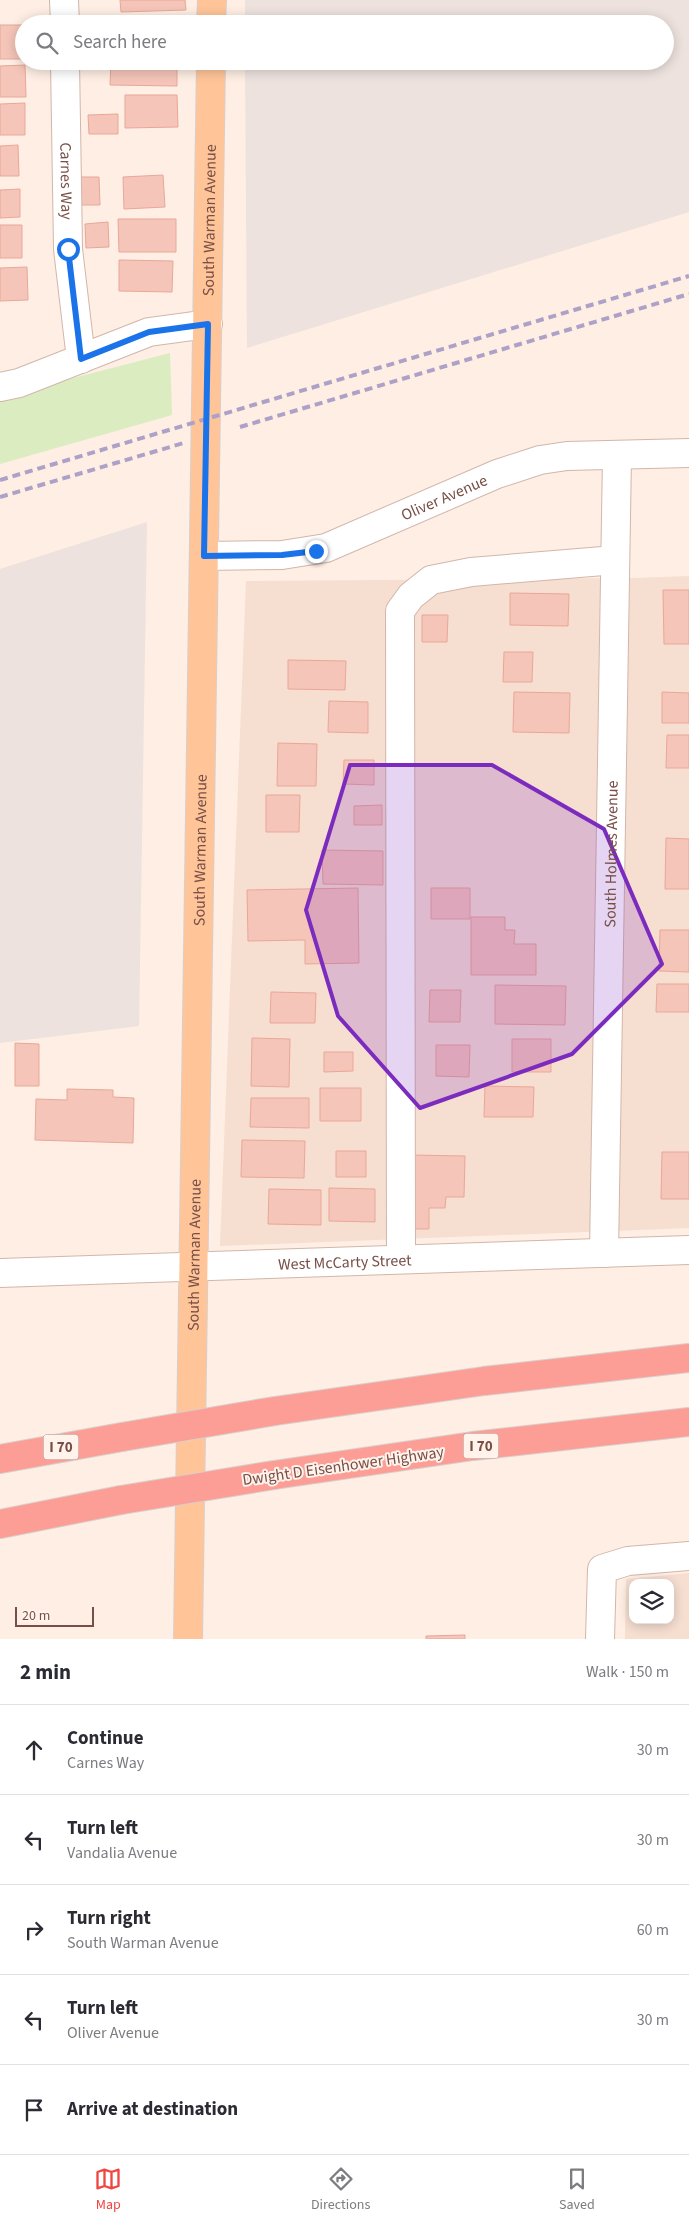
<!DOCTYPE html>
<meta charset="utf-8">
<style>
body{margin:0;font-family:"Source Sans 3",sans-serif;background:#f7f7f7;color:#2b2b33}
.controls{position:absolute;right:15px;bottom:15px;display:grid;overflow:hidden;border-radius:10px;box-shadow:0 2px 12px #0003}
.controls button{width:45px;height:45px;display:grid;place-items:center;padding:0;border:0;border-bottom:1px solid #e1e1e2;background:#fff;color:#2b2b33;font:25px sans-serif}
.scale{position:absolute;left:15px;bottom:12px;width:79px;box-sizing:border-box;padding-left:5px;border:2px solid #784f47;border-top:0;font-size:14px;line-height:18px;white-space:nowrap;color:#784f47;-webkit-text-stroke:4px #fff3eb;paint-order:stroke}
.stop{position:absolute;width:15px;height:15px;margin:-11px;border:4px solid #1a73e8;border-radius:50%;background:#fff}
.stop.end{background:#1a73e8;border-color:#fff;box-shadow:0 1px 5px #0008}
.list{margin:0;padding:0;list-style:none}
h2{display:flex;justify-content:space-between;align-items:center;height:65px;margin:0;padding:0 20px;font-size:21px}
h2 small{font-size:16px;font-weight:400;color:#7c7c81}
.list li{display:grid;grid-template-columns:32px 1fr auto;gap:15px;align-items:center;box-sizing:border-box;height:90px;padding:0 20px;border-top:1px solid #e1e1e2}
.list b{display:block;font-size:19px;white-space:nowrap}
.list p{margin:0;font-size:16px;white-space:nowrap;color:#7c7c81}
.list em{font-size:16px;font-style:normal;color:#7c7c81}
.icon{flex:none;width:28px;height:28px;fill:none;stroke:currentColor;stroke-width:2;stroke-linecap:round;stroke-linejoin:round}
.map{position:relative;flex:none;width:689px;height:1639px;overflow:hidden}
.search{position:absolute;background:#fff;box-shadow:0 2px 12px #0003;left:15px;right:15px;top:15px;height:55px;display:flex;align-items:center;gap:12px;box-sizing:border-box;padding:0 18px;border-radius:28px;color:#7c7c81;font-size:19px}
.sheet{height:515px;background:#fff}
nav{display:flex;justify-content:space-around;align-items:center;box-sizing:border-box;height:70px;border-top:1px solid #e1e1e2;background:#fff;font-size:14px;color:#7c7c81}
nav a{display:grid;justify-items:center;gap:2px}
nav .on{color:#f04540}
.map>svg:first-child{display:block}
.residential{fill:#f6ded1;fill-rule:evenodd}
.industrial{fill:#ede2de}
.green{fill:#dbecc1}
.building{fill:#f5c5b9;stroke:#e9a798}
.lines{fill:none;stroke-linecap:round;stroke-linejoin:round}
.minor-casing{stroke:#d2b6ab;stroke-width:30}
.major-casing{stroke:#d9cecb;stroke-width:30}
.highway-casing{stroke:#d9cecb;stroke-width:30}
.minor{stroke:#fff;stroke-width:28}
.major{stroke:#ffc599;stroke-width:28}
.highway{stroke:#fc9d96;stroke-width:28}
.rail{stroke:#aea1c8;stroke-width:4;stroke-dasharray:8 5;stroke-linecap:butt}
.highway-bridge-casing{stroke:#d9cecb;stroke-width:30;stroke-linecap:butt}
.highway-bridge{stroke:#fc9d96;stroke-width:28}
.route{stroke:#1a73e8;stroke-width:6}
.marked{fill:#7b2cbf;fill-opacity:0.2;stroke:#7b2cbf;stroke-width:4;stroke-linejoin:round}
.labels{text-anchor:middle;stroke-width:4;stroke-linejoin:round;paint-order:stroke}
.shield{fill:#fff3eb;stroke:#a08078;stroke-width:1}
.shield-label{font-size:15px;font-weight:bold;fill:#784f47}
.street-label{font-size:16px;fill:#784f47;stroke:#fff3eb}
</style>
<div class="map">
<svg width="689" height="1639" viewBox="0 0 689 1639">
<rect width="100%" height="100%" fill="#feeee3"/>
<path class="residential" d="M 689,576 L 689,1228 L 220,1246 L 246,581 L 636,578 Z
M 689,1573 L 689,1639 L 625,1639 L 626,1579 ZM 633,1583 L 670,1583 L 670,1620 L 633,1620 Z"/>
<path class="industrial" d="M 245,0 L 689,0 L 689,212 L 247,348 L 245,61 L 665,61 L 665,24 L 245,24 Z
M 147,522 L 139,1026 L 0,1043 L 0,569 Z"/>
<path class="green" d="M 170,353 L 172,415 L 0,464 L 0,397 Z"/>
<path class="building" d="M 120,0 L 185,0 L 186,10 L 121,12 Z
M 0,25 L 23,25 L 22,59 L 0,59 Z
M 111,61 L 177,61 L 177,86 L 110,85 Z
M 25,65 L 26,97 L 0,97 L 0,66 Z
M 125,95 L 177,95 L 178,127 L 125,128 Z
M 25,103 L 25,135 L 0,135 L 0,104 Z
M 118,114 L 118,134 L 89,134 L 88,115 Z
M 18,145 L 19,176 L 0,176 L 0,146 Z
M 163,175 L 165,207 L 124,209 L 123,177 Z
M 72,177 L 99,177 L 100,205 L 72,205 Z
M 20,189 L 20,217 L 0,218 L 0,190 Z
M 118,219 L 176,219 L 176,252 L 119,252 Z
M 108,222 L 109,247 L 86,248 L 85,224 Z
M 0,225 L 22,225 L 22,258 L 0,258 Z
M 119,260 L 173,261 L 172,292 L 119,291 Z
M 27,267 L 28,300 L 0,301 L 0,268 Z
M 663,590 L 689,590 L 689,644 L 664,644 Z
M 510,593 L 569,594 L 568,626 L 510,625 Z
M 422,615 L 448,615 L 447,642 L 422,642 Z
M 504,652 L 533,652 L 532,682 L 503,682 Z
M 288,660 L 346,661 L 345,690 L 288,689 Z
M 514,692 L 570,693 L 569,733 L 513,732 Z
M 662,692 L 689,693 L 689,723 L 662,723 Z
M 329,701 L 368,702 L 368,733 L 328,732 Z
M 667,735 L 689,735 L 689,768 L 666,768 Z
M 278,743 L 317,744 L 316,786 L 277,786 Z
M 344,760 L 374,760 L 374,785 L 343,784 Z
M 266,795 L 300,795 L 299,832 L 266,832 Z
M 382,805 L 382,825 L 354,825 L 354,806 Z
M 666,838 L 689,839 L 689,889 L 665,889 Z
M 322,850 L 383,851 L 383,885 L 323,884 Z
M 358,888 L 359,963 L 305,964 L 305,940 L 248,941 L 247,890 Z
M 431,888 L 470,888 L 470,919 L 431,919 Z
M 471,917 L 505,917 L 505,930 L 515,930 L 514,944 L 536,944 L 536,975 L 471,975 Z
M 660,930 L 689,930 L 689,972 L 659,971 Z
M 657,984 L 689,984 L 689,1012 L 656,1012 Z
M 495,985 L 566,986 L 565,1025 L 495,1024 Z
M 430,990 L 461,990 L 460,1022 L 429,1022 Z
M 271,992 L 316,993 L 315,1023 L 270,1023 Z
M 252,1038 L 290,1039 L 289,1087 L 251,1086 Z
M 512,1039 L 551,1039 L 551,1072 L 512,1072 Z
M 15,1043 L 39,1044 L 39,1086 L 15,1086 Z
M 436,1045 L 470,1045 L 469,1077 L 436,1076 Z
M 324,1052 L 353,1052 L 353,1071 L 324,1072 Z
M 485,1086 L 534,1087 L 533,1117 L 484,1117 Z
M 320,1088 L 361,1088 L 361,1121 L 320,1121 Z
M 67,1089 L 113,1090 L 113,1097 L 134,1098 L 133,1143 L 35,1140 L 36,1099 L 67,1100 Z
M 251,1098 L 309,1098 L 309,1128 L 250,1127 Z
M 242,1140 L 305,1141 L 304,1178 L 241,1177 Z
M 336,1151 L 366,1151 L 366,1177 L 336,1177 Z
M 662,1152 L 689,1152 L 689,1199 L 661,1199 Z
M 410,1155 L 465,1156 L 464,1197 L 446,1197 L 445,1208 L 429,1208 L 429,1229 L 409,1229 Z
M 329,1188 L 375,1189 L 375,1222 L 329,1221 Z
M 269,1189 L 321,1190 L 321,1225 L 268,1224 Z
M 465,1635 L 465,1639 L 426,1639 L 426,1636 Z"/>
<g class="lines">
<defs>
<g id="minor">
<path d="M 64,0 L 65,24"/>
<path id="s1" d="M 65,61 L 68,249 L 81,359"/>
<path d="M 0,387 L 19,383 L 149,332 L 208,324"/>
<path id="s2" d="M 204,556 L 282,555 L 326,548 L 497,474 L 540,460 L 567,456 L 689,453"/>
<path id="s3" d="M 604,1253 L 617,456"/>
<path d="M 401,1259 L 400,611 L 411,596 L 431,580 L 471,572 L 615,560"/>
<path id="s4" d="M 0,1273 L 689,1250"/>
<path d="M 600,1639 L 602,1569 L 628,1561 L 689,1556"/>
</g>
<g id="major">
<path d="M 211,24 L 212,0"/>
<path id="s5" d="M 188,1639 L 211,61"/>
</g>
<path id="highway" d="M 275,1411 L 484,1381 L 689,1358
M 0,1459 L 122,1437
M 274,1475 L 473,1446 L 689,1422
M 0,1524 L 121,1500"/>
</defs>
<use href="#minor" class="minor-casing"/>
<use href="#major" class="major-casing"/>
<use href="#highway" class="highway-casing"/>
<use href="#minor" class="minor"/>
<use href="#major" class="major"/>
<use href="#highway" class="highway"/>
<path class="rail" d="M 240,427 L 689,294
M 0,480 L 689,276
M 0,497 L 187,442"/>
<defs>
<path id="highway-bridge" d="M 122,1437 L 275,1411
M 121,1500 L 274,1475"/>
</defs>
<use href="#highway-bridge" class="highway-bridge-casing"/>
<use href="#highway-bridge" class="highway-bridge"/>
</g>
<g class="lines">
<path class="route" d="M 68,249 L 81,359 L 149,332 L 208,324 L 204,556 L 282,555 L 316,551"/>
</g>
<path class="marked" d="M 350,765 L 492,765 L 604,829 L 662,964 L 572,1054 L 420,1108 L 338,1016 L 306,910 Z"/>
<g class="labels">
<g class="shield">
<rect x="463.5" y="1433.5" width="35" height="25" rx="4"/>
<rect x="43.5" y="1434.5" width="35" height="25" rx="4"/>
</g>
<g class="shield-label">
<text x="481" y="1451">I 70</text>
<text x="61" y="1452">I 70</text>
</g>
<g class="street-label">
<text dy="6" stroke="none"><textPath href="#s1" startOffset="120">Carnes Way</textPath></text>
<text dy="6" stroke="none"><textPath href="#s5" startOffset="1419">South Warman Avenue</textPath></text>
<text dy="6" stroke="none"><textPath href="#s2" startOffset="251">Oliver Avenue</textPath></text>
<text dy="6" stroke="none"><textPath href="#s5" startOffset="789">South Warman Avenue</textPath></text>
<text dy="6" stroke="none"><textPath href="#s3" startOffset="399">South Holmes Avenue</textPath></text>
<text dy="6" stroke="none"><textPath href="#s5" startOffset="384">South Warman Avenue</textPath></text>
<text dy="6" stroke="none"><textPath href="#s4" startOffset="345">West McCarty Street</textPath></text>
<text transform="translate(343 1465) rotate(-8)" y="6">Dwight D Eisenhower Highway</text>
</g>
</g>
</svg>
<div class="controls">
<button><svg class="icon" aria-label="layers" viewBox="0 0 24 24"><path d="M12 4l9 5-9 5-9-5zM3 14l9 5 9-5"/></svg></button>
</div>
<div class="scale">20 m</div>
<div class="stop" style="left:68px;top:249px"></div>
<div class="stop end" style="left:316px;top:551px"></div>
<div class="search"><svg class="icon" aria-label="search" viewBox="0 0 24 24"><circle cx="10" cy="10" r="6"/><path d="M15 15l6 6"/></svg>Search here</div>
</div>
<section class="sheet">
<h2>2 min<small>Walk · 150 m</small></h2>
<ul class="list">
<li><svg class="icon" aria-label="ahead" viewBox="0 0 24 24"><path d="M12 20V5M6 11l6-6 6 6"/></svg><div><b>Continue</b><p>Carnes Way</p></div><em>30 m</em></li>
<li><svg class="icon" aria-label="left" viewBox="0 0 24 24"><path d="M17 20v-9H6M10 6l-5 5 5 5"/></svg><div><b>Turn left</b><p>Vandalia Avenue</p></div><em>30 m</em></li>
<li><svg class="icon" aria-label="right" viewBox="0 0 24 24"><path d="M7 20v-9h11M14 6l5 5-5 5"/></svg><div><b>Turn right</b><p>South Warman Avenue</p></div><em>60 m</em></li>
<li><svg class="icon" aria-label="left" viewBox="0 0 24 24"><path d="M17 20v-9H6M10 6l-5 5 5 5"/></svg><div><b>Turn left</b><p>Oliver Avenue</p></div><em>30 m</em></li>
<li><svg class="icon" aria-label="arrive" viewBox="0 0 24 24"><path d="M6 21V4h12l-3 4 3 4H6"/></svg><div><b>Arrive at destination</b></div></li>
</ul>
</section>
<nav>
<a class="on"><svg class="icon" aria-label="map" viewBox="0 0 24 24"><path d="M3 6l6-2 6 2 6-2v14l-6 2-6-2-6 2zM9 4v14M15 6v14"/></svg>Map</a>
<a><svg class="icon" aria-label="directions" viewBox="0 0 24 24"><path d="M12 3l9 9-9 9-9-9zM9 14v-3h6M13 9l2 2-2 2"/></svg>Directions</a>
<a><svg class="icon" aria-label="saved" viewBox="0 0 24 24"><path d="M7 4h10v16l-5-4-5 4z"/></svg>Saved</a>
</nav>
